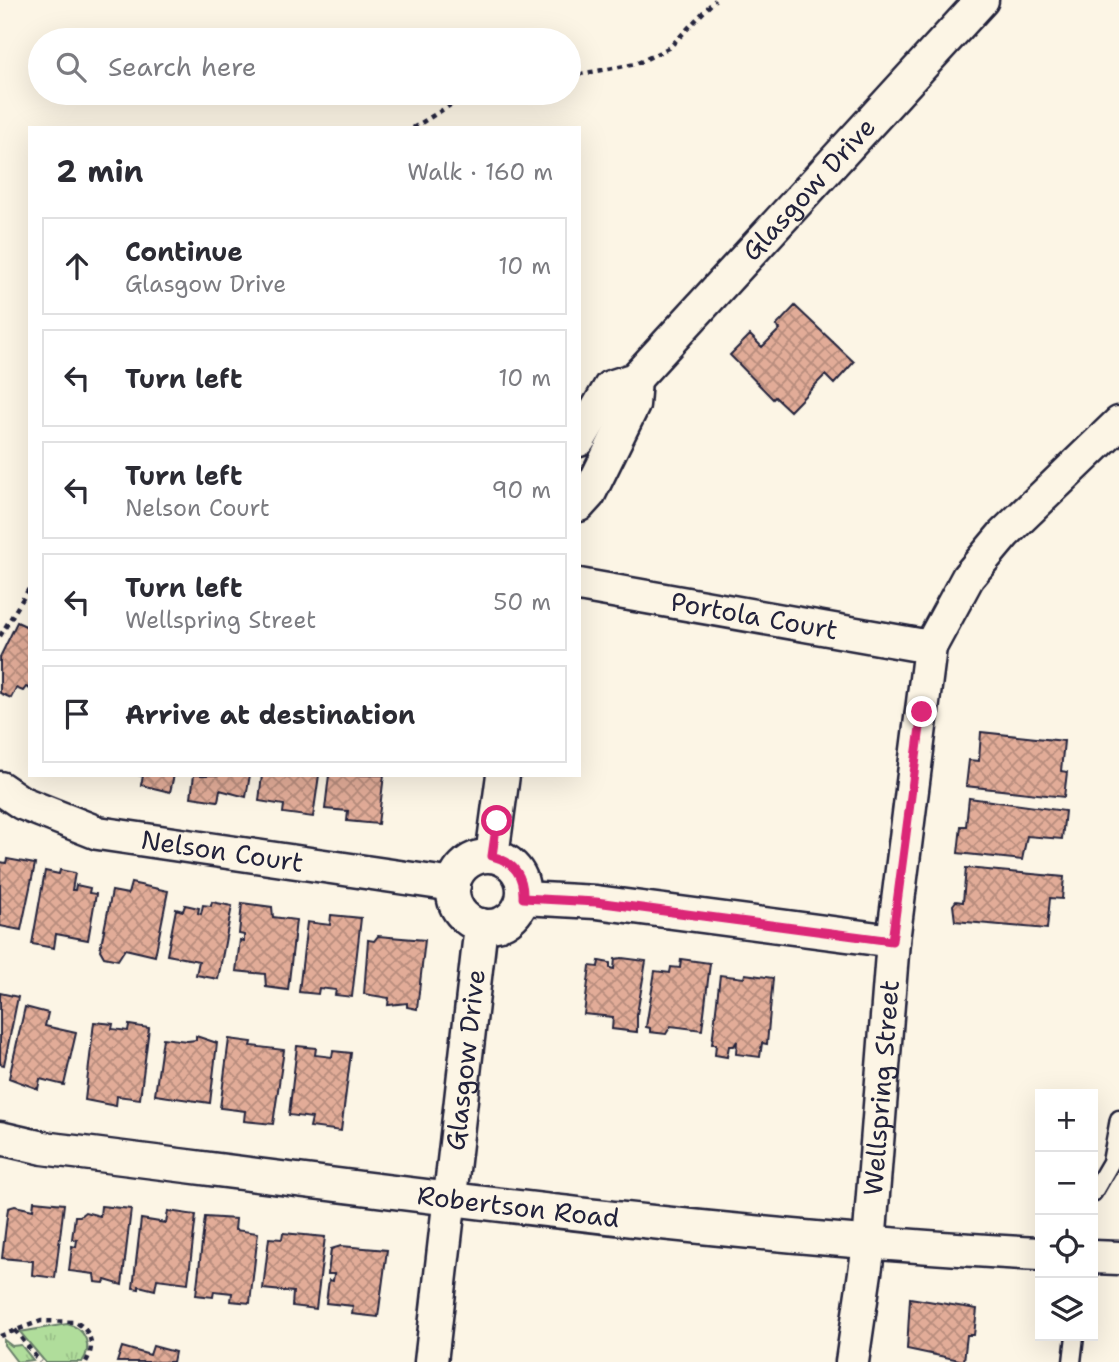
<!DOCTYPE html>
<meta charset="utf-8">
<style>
body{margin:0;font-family:"Shantell Sans",sans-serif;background:#f7f7f7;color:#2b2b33}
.controls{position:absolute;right:21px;bottom:21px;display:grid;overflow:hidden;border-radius:0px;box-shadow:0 7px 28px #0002}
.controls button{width:63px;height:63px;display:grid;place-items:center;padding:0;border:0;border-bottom:2px solid #e1e1e2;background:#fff;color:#2b2b33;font:35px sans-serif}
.stop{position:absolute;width:21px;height:21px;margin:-16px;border:5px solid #db2777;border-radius:50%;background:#fff}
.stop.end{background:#db2777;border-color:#fff;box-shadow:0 2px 7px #0008}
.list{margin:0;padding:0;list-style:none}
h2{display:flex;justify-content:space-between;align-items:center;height:91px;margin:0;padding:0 28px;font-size:30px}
h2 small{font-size:23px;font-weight:400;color:#7c7c81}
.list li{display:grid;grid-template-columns:46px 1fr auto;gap:21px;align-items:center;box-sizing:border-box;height:98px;margin:0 14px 14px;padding:0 14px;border:2px solid #e1e1e2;border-radius:0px}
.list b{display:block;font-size:26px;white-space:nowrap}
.list p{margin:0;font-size:23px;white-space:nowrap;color:#7c7c81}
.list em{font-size:23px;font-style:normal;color:#7c7c81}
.icon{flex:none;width:38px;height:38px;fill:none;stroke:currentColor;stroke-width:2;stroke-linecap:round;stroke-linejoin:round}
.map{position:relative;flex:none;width:1119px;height:1362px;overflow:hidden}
.search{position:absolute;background:#fff;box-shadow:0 7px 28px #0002;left:28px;top:28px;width:553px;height:77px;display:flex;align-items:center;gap:18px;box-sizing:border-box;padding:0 24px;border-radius:38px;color:#7c7c81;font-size:26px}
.panel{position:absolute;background:#fff;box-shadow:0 7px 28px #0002;left:28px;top:126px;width:553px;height:651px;border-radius:0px}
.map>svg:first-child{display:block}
.grass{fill:url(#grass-tufts);stroke:#69806b;stroke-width:2}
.building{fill:url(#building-cross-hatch);stroke:#22223b;stroke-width:2}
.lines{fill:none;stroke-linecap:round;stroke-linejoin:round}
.service-casing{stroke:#22223b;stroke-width:21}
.minor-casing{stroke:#22223b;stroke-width:37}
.path{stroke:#22223b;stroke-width:4.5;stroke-dasharray:5 5;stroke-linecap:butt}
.service{stroke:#fcf5e5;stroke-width:16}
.minor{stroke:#fcf5e5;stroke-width:32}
.route{stroke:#db2777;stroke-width:9}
.labels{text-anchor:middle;stroke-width:5;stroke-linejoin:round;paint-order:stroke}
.street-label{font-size:26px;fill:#22223b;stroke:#fcf5e5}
</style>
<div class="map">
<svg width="1119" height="1362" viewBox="0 0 1119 1362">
<defs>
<pattern id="grass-tufts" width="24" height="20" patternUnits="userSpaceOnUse" patternTransform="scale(1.75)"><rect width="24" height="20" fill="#b0dd9b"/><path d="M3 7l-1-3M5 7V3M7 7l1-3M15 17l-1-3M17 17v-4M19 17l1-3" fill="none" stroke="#97bd86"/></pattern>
<pattern id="building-cross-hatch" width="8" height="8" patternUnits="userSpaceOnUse" patternTransform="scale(1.75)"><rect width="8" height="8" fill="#e2ac98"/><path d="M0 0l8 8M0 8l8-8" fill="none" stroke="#b78c7d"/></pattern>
</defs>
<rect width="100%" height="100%" fill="#fcf5e5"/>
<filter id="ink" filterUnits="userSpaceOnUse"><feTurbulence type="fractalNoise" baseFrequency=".0143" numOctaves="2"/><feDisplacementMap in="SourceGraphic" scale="14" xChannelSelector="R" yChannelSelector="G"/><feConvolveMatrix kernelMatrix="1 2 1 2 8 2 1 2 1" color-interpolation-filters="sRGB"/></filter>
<g filter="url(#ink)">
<path class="grass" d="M 67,1324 C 86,1328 93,1347 82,1362 L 45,1362 L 20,1332 Z
M 4,1340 L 12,1346 L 21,1345 L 33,1360 L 17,1362 L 4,1345 Z"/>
<path class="building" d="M 795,306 L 854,362 L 834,384 L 825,375 L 790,411 L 775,397 L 773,399 L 730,355 L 750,335 L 762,347 L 780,329 L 776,326 Z
M 17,622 L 30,628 L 30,689 L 26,687 L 23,691 L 16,688 L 11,698 L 0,693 L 0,657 Z
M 981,732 L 1064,741 L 1061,771 L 1067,772 L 1064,797 L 966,786 L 969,760 L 979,761 Z
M 138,775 L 174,775 L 170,792 L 141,785 L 143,776 Z
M 194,775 L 250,775 L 246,797 L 220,790 L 218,801 L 191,797 Z
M 262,775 L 319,775 L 313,817 L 283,813 L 284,805 L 259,801 Z
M 329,775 L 384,775 L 378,824 L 347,821 L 348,811 L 325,809 Z
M 969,798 L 1065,811 L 1062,839 L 1027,836 L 1022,860 L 958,853 L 961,826 L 966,826 Z
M 7,859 L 35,864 L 21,930 L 0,926 L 0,862 L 6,863 Z
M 966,868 L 1064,877 L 1062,899 L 1050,898 L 1047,929 L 955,921 L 953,905 L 956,901 L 963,902 Z
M 60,870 L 75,873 L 72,890 L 75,890 L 76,885 L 90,888 L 89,893 L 96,894 L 88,940 L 56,934 L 54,948 L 32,944 L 45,871 L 59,874 Z
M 131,883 L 168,891 L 155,956 L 125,949 L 118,960 L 104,957 L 100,950 L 112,891 L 128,894 Z
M 212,902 L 232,906 L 218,979 L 196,975 L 199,961 L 167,955 L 176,909 L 183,911 L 185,905 L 199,908 L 198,913 L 201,914 L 203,905 L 211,906 Z
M 242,903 L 272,907 L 273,917 L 296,920 L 288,990 L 266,987 L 265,974 L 236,971 L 240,940 L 244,941 L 244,935 L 239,934 Z
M 331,915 L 361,918 L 352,997 L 335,995 L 336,990 L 319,988 L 318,994 L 299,992 L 307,922 L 330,925 Z
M 378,936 L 425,940 L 417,1009 L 407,1007 L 407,1003 L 388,1005 L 389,998 L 364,994 L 368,940 L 374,941 Z
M 622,958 L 646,961 L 637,1014 L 637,1032 L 612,1029 L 613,1017 L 584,1014 L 590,966 L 598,967 L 599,961 L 610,963 L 610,968 L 614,969 L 615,959 Z
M 681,959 L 710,963 L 702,1030 L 671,1026 L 666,1034 L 650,1032 L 650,1028 L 646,1027 L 655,971 L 670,973 L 671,967 L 680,968 Z
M 745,974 L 773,978 L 767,1044 L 762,1043 L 760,1057 L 736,1054 L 737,1041 L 734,1046 L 729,1046 L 727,1057 L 715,1055 L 716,1044 L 712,1044 L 720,975 L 744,978 Z
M 0,993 L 18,997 L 4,1065 L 0,1064 Z
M 25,1007 L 48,1013 L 45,1026 L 76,1033 L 64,1085 L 40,1079 L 38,1089 L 9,1078 Z
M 94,1022 L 113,1024 L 112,1029 L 128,1031 L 129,1025 L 149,1028 L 140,1099 L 117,1096 L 116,1106 L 85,1100 Z
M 196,1036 L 217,1043 L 210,1103 L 155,1095 L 163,1038 L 187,1041 L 196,1040 Z
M 229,1039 L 252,1042 L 251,1046 L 284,1050 L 273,1124 L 244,1121 L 245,1111 L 220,1108 Z
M 297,1046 L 316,1048 L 315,1055 L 332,1057 L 333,1051 L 351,1053 L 341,1131 L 310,1127 L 312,1118 L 289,1115 Z
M 34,1201 L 64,1204 L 55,1278 L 32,1275 L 33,1261 L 2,1258 L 8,1208 L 15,1206 L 33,1210 Z
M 101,1206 L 131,1209 L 122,1285 L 105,1280 L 104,1283 L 95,1282 L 94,1274 L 69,1271 L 72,1246 L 76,1247 L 77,1240 L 72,1239 L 75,1216 L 80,1216 L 85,1212 L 100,1216 Z
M 168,1211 L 196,1215 L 188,1283 L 157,1279 L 155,1290 L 139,1286 L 139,1289 L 133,1288 L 141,1219 L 166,1223 Z
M 205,1217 L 236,1219 L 235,1230 L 258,1233 L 250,1303 L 231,1301 L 232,1293 L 214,1291 L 213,1297 L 196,1295 Z
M 283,1233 L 325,1237 L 316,1309 L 292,1306 L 293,1292 L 263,1289 L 269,1238 L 282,1239 Z
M 341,1246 L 387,1250 L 378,1317 L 352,1314 L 353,1306 L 326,1303 L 329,1280 L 333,1281 L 334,1274 L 328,1274 L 331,1249 Z
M 910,1298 L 977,1309 L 974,1335 L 967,1335 L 964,1361 L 907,1349 Z
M 153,1346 L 175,1352 L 173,1362 L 117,1362 L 122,1347 L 150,1355 Z"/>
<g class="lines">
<defs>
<path id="service" d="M 1093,1193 L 1111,1162 L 1119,1119
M 1072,1362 L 1075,1336"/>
<g id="minor">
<path id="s1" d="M 579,440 L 610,387 L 635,379 L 982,0"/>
<path d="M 579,505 L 589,494 L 633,405 L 635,379"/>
<path id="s2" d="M 579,585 L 930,647"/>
<path id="s3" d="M 0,788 L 22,803 L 98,833 L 454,885"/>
<path d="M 492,856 L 503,775"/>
<circle cx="488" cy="891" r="35"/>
<path d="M 523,898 L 596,902 L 893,941"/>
<path id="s4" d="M 0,1138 L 43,1148 C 375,1189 706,1236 1040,1254"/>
<path d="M 1093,1257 L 1119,1258"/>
<path id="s5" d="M 431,1362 L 481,925"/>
<path id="s6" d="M 852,1362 L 869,1245 L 893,941 L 930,647 L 968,577 L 1004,534 L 1119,423"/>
</g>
</defs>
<use href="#service" class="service-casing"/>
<use href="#minor" class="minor-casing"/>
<path class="path" d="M 569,76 L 636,64 L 670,47 L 715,0
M 413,128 L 470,93
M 0,636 L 30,587
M 15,1330 L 40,1362
M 0,1336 L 41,1321 L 76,1322 C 92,1332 95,1346 86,1362"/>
<use href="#service" class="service"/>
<use href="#minor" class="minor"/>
</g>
</g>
<g class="lines" filter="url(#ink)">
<path class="route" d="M 497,821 L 492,856 C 514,862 524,875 523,898 L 596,902 L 892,941 L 922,712"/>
</g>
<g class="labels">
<g class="street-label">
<text dy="9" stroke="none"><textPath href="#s1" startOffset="345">Glasgow Drive</textPath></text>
<text dy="9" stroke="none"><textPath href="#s2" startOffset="178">Portola Court</textPath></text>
<text dy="9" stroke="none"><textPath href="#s3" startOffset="234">Nelson Court</textPath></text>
<text dy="9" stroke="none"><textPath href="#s5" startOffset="304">Glasgow Drive</textPath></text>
<text dy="9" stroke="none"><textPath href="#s6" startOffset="276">Wellspring Street</textPath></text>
<text dy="9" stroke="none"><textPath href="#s4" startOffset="523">Robertson Road</textPath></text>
</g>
</g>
</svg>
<div class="controls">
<button>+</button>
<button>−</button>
<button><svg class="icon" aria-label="locate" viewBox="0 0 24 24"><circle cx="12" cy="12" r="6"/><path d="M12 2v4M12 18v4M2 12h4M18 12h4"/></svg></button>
<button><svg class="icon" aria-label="layers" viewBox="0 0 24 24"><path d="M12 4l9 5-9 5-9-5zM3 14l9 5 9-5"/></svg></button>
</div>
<div class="stop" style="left:497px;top:821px"></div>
<div class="stop end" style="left:922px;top:712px"></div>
<div class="search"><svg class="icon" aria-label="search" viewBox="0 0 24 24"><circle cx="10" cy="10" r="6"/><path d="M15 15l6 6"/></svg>Search here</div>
<section class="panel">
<h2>2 min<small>Walk · 160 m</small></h2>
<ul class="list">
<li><svg class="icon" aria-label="ahead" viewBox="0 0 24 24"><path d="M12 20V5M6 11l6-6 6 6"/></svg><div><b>Continue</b><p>Glasgow Drive</p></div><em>10 m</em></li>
<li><svg class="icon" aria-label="left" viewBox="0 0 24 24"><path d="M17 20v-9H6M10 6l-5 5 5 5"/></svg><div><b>Turn left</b></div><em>10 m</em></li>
<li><svg class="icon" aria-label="left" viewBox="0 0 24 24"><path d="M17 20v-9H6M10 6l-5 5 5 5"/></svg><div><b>Turn left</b><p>Nelson Court</p></div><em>90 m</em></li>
<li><svg class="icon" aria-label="left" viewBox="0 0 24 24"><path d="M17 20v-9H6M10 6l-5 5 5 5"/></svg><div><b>Turn left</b><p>Wellspring Street</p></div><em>50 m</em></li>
<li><svg class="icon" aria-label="arrive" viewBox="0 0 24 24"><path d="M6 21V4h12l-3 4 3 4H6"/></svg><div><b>Arrive at destination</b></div></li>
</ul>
</section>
</div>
